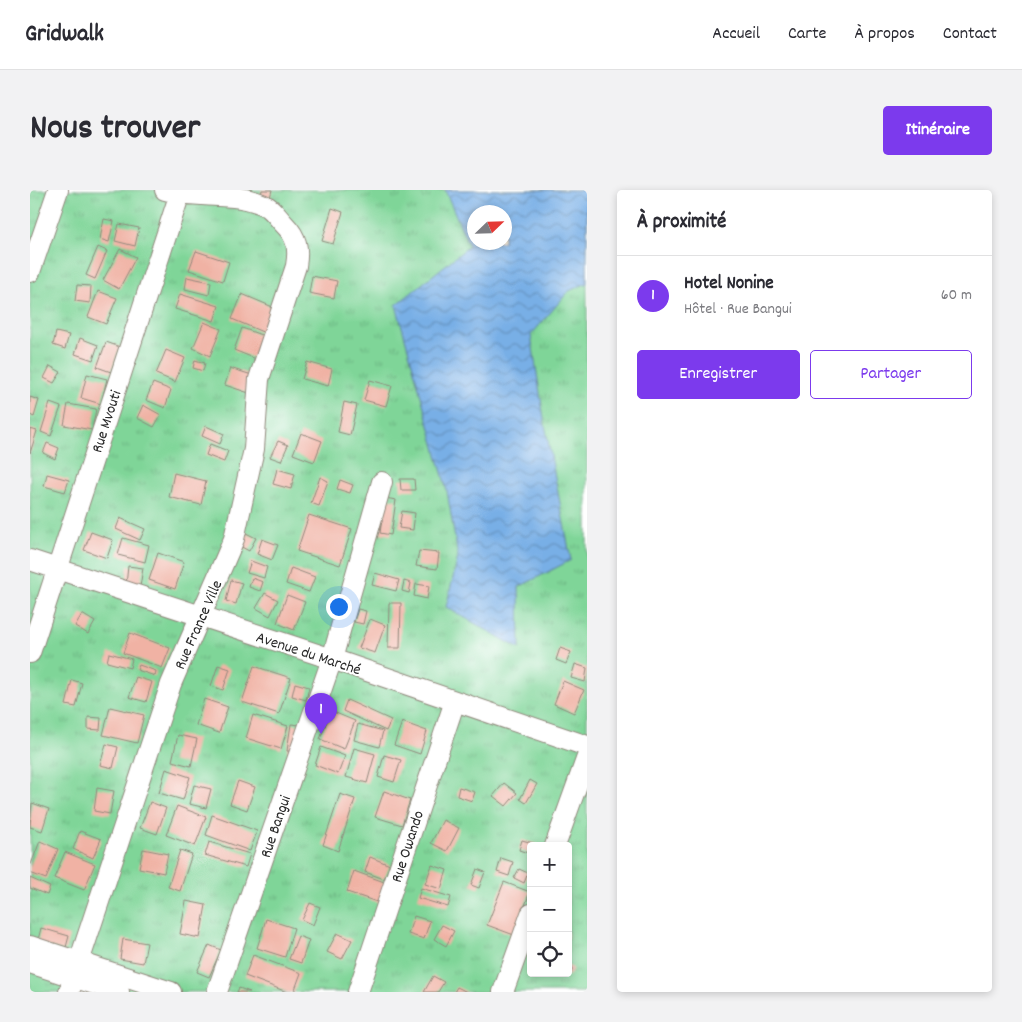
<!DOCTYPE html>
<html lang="fr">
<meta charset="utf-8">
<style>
body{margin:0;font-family:Dekko,sans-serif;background:#f2f2f3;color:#2b2b33}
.controls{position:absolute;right:15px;bottom:15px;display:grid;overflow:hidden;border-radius:5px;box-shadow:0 2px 8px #0003}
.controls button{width:45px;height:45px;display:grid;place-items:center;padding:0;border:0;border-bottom:1px solid #e1e1e2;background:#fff;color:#2b2b33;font:25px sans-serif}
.compass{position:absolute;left:437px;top:15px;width:45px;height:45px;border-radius:50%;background:#fff;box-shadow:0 2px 8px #0003;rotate:67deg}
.you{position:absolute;left:308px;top:416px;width:18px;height:18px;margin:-12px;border:4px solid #fff;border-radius:50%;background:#1a73e8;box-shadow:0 0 0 8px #1a73e833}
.badge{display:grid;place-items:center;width:32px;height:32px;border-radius:50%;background:#7c3aed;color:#fff;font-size:16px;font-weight:700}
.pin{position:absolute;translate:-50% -41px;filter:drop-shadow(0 1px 2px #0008)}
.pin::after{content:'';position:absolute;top:26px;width:18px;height:15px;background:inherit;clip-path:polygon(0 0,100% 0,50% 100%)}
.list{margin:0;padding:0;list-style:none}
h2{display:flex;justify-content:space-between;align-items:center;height:65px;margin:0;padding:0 20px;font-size:21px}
h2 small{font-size:16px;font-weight:400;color:#7c7c81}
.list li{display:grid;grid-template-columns:32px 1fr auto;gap:15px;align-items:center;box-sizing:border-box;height:80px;padding:0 20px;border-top:1px solid #e1e1e2}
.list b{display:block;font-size:19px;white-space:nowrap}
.list p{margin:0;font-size:16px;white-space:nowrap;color:#7c7c81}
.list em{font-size:16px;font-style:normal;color:#7c7c81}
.actions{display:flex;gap:10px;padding:15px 20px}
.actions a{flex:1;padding:11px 0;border:1px solid #7c3aed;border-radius:5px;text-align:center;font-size:18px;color:#7c3aed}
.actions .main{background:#7c3aed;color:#fff}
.icon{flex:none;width:28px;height:28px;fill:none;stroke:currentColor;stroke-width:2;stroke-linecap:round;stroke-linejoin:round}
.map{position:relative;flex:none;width:557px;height:802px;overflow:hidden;border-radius:5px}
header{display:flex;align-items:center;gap:30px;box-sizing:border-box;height:70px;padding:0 25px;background:#fff;border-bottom:1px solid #e1e1e2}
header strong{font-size:24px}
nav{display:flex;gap:28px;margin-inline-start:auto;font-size:18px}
.intro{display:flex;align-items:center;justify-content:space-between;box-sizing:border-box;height:120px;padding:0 30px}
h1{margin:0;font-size:35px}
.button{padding:12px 22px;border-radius:5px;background:#7c3aed;color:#fff;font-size:18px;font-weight:700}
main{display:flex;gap:30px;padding:0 30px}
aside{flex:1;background:#fff;border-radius:5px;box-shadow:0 2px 8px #0003}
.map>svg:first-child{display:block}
.grass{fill:url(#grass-tufts);stroke:#558062;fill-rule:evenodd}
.water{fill:url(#water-waves);stroke:#526d88;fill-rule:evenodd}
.building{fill:#f0b2a4}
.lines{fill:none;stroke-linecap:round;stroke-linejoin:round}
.minor-casing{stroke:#90887b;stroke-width:22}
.minor{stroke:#fff;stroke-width:20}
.labels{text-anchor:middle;stroke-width:4;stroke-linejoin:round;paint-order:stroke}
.street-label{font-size:16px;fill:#2b2b2b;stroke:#fff}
</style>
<header>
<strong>Gridwalk</strong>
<nav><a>Accueil</a><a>Carte</a><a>À propos</a><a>Contact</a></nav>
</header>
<div class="intro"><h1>Nous trouver</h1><a class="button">Itinéraire</a></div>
<main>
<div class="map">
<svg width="557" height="802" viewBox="0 0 557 802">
<defs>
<pattern id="grass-tufts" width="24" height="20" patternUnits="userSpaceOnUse" patternTransform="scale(1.25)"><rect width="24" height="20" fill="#7fd598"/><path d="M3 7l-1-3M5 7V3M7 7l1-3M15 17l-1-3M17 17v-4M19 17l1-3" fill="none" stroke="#6eb783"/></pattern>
<pattern id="water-waves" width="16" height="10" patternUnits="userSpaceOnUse" patternTransform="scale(1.25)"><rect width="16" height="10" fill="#78afe6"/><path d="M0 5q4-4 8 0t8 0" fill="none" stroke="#638fbb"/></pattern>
</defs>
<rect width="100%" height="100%" fill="#fff"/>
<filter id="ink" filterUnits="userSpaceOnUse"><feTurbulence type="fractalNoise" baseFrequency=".02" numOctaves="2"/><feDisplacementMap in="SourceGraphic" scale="10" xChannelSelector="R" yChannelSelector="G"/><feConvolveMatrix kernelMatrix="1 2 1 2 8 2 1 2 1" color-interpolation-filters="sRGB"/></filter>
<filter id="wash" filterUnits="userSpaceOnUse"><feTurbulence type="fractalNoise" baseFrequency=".0096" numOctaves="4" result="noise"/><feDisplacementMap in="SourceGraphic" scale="20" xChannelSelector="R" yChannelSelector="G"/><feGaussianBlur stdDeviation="1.12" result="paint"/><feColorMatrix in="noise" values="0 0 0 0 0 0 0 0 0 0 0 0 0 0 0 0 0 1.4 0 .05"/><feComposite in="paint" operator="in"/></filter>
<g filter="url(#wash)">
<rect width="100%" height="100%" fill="#f4e4cb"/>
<path class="grass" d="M 0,0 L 557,0 L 557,802 L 0,802 ZM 444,22 L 474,22 L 474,52 L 444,52 ZM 501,656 L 538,656 L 538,783 L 501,783 Z"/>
<path class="water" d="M 415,0 L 557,0 L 557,93 L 539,101 L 501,145 L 515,235 L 541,370 L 489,397 L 490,459 L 416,417 L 428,367 L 417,301 L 366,115 L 439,56 ZM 444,22 L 474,22 L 474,52 L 444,52 Z"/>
<g id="blocks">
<path class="building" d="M 232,0 L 242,0 L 238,15 L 229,13 Z
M 302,18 L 313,22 L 303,54 L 292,51 Z
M 74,29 L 84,31 L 79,52 L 70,49 Z
M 89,34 L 109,38 L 105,56 L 85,51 Z
M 68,57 L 77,61 L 65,89 L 56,85 Z
M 90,59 L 106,67 L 89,99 L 73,90 Z
M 166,61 L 199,72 L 193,91 L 159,80 Z
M 282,86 L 307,91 L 304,108 L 279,103 Z
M 157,87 L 181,92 L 179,105 L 155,99 Z
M 47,95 L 61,96 L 60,113 L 45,111 Z
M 68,101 L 87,108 L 76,134 L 58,127 Z
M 150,104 L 189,116 L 184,131 L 145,119 Z
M 212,104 L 245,118 L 235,143 L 202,129 Z
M 174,132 L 191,139 L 180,166 L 163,158 Z
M 212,138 L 234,146 L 226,169 L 204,160 Z
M 26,142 L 39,145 L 35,159 L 23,155 Z
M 50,148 L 68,155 L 63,170 L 45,164 Z
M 76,152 L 90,157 L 81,182 L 67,177 Z
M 136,160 L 155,168 L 145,192 L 126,184 Z
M 165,170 L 175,173 L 173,181 L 163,178 Z
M 277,172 L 302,179 L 298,196 L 272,189 Z
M 20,176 L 31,182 L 24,193 L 14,188 Z
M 200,178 L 225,186 L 219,203 L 195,195 Z
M 57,184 L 77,189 L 71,214 L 51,208 Z
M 340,190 L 362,196 L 356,216 L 334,210 Z
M 123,193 L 141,200 L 135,218 L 116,210 Z
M 0,207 L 9,210 L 4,227 L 0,225 Z
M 314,212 L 327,215 L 320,245 L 308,242 Z
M 20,213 L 31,217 L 21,246 L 11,242 Z
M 38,214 L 66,219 L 62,240 L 34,235 Z
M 113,215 L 131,225 L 124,237 L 107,228 Z
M 176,236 L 194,244 L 190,254 L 172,246 Z
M 0,239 L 7,241 L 0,263 Z
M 271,243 L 292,251 L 284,272 L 263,264 Z
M 248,251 L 258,255 L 251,271 L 240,267 Z
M 17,253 L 29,258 L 25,269 L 13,263 Z
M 180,254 L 198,261 L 194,272 L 176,265 Z
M 247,279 L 265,284 L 261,299 L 243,294 Z
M 144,283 L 176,291 L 171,315 L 139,307 Z
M 17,284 L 39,290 L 35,302 L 14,296 Z
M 290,287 L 298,291 L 289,316 L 281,313 Z
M 370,289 L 384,289 L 385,300 L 371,300 Z
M 310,290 L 323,295 L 320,303 L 307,299 Z
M 355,308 L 366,310 L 361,345 L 350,343 Z
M 372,321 L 385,323 L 383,340 L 369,338 Z
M 279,325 L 322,339 L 310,375 L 267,361 Z
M 90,328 L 115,339 L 110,350 L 86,339 Z
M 61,342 L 83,350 L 77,368 L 54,360 Z
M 214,342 L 226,348 L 219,361 L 208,355 Z
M 93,348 L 119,355 L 115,372 L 88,365 Z
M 232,349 L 248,355 L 242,370 L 227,364 Z
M 389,361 L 409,363 L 407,379 L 386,376 Z
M 128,363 L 154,372 L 145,399 L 119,390 Z
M 221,371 L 237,377 L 234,388 L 217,383 Z
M 98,376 L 113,378 L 110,397 L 96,395 Z
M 261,378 L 285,387 L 279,402 L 256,394 Z
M 345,383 L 369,390 L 366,401 L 342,395 Z
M 222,388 L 233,392 L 230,401 L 219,397 Z
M 201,390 L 212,393 L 206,414 L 196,411 Z
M 374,391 L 381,393 L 379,403 L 372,401 Z
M 386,394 L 399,396 L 397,409 L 384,406 Z
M 235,403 L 248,410 L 240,426 L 226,418 Z
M 257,405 L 275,412 L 264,440 L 247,433 Z
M 359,413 L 371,413 L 370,458 L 358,458 Z
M 328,419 L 336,421 L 333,434 L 324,432 Z
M 52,424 L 65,432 L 58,444 L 45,436 Z
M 340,429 L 355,435 L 345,463 L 329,458 Z
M 100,443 L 140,458 L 132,478 L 93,463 Z
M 530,458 L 541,462 L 536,474 L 526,470 Z
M 79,463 L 102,469 L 100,478 L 77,472 Z
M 545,474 L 557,478 L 555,492 L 541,488 Z
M 109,475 L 126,481 L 125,486 L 107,480 Z
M 188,475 L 200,479 L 193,500 L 181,496 Z
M 224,476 L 261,488 L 249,524 L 212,512 Z
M 106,487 L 122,492 L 116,512 L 99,507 Z
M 42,490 L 52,493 L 46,517 L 36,515 Z
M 533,491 L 554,500 L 544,523 L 524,514 Z
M 265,493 L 279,497 L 276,510 L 262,506 Z
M 174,509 L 198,517 L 189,543 L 166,535 Z
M 317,510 L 361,530 L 356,541 L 313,521 Z
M 80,517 L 114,525 L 107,553 L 73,545 Z
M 301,521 L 325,531 L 314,559 L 290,549 Z
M 223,525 L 258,536 L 251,559 L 216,548 Z
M 58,527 L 71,528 L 70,540 L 58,539 Z
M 372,532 L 397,541 L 390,564 L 364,555 Z
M 261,534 L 270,535 L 267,562 L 257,561 Z
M 328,534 L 353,541 L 349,557 L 324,550 Z
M 148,545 L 167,549 L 161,576 L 142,571 Z
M 76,554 L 88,557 L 83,578 L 70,575 Z
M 291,557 L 315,566 L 308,584 L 285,575 Z
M 324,558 L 345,564 L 337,593 L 316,587 Z
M 354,565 L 371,570 L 364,592 L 348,587 Z
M 136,579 L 160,587 L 153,610 L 129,603 Z
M 500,590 L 507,594 L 496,613 L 490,609 Z
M 208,591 L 225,597 L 217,620 L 200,614 Z
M 474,593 L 487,603 L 476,616 L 463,606 Z
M 164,595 L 181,599 L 176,618 L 159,614 Z
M 429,597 L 445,602 L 442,611 L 427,606 Z
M 67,598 L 84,601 L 80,624 L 64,621 Z
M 354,601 L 380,610 L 372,635 L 345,627 Z
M 310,604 L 325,609 L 308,661 L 293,655 Z
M 120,612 L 136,618 L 127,644 L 110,638 Z
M 2,613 L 19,619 L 12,641 L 0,637 Z
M 147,616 L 176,627 L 165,656 L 136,645 Z
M 182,625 L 227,641 L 220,661 L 176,645 Z
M 413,630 L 429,638 L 417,661 L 401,653 Z
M 50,641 L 71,649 L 63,668 L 43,659 Z
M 492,650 L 510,655 L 510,656 L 501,656 L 501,664 L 489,660 Z
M 10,651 L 28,659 L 16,689 L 0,683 L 0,677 Z
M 179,652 L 220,664 L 216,677 L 175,665 Z
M 113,659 L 138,664 L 134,683 L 109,678 Z
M 150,660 L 162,664 L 150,701 L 138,697 Z
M 35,662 L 65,674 L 54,700 L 24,688 Z
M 340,667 L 360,675 L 354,689 L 335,682 Z
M 471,668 L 483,672 L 479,686 L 467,682 Z
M 402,675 L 417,680 L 411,699 L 395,694 Z
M 447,679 L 455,682 L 449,698 L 441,695 Z
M 489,679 L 498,683 L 494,693 L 484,688 Z
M 324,681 L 357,693 L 350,713 L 317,702 Z
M 0,688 L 20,697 L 17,705 L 0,698 Z
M 474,692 L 500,702 L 484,745 L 457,735 Z
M 391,698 L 421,707 L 418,717 L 388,708 Z
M 156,711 L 176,715 L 170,748 L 150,744 Z
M 280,713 L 290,717 L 283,735 L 272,730 Z
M 384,726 L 400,731 L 394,749 L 378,744 Z
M 236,729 L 264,738 L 255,767 L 227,758 Z
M 412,735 L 424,741 L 416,756 L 404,749 Z
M 11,738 L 39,746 L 35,761 L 7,754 Z
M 307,743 L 322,750 L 312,769 L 297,762 Z
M 268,746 L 279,750 L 271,773 L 259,769 Z
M 93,749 L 117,753 L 113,773 L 90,769 Z
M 179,755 L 191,760 L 179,787 L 167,782 Z
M 223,765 L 271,783 L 264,802 L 257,802 L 215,786 Z
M 538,776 L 543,778 L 539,786 L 535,783 L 538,783 Z
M 403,786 L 414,792 L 408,802 L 394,802 Z
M 427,797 L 437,802 L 424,802 Z
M 209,798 L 220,802 L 207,802 Z"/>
</g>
</g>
<g filter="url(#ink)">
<use href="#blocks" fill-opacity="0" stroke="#90887b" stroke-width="1"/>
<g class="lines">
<defs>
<path id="minor" d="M 0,82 L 28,0
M 0,370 L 302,469 L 557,556
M 0,463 L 151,0
M 525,656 L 557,567
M 0,756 L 141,802
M 0,773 L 89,802
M 39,802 L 141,494 L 204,349 L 224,259 L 229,189 L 266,76 C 269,58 267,47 254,34 C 249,29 244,21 238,17 C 207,0 168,10 135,0
M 187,802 L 302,469 L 352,292
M 328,802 L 425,511
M 473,802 L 501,724"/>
</defs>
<use href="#minor" class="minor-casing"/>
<use href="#minor" class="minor"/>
</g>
</g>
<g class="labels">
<g class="street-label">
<text transform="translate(75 231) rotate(-72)" y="6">Rue Mvouti</text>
<text transform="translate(167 434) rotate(-66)" y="6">Rue France Ville</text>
<text transform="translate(279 462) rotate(18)" y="6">Avenue du Marché</text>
<text transform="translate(244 636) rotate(-71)" y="6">Rue Bangui</text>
<text transform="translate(376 656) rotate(-72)" y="6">Rue Owando</text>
</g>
</g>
</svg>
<div class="controls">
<button>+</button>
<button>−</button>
<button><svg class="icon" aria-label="locate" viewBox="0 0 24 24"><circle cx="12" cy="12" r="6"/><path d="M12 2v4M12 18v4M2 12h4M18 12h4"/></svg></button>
</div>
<svg class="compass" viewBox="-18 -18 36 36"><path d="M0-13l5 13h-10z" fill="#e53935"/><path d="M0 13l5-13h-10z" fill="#7c7c81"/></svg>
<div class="you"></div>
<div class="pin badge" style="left:291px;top:544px">1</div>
</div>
<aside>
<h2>À proximité<small></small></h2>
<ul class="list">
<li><span class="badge">1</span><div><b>Hotel Nonine</b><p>Hôtel · Rue Bangui</p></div><em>60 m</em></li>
</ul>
<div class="actions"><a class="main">Enregistrer</a><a>Partager</a></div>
</aside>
</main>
